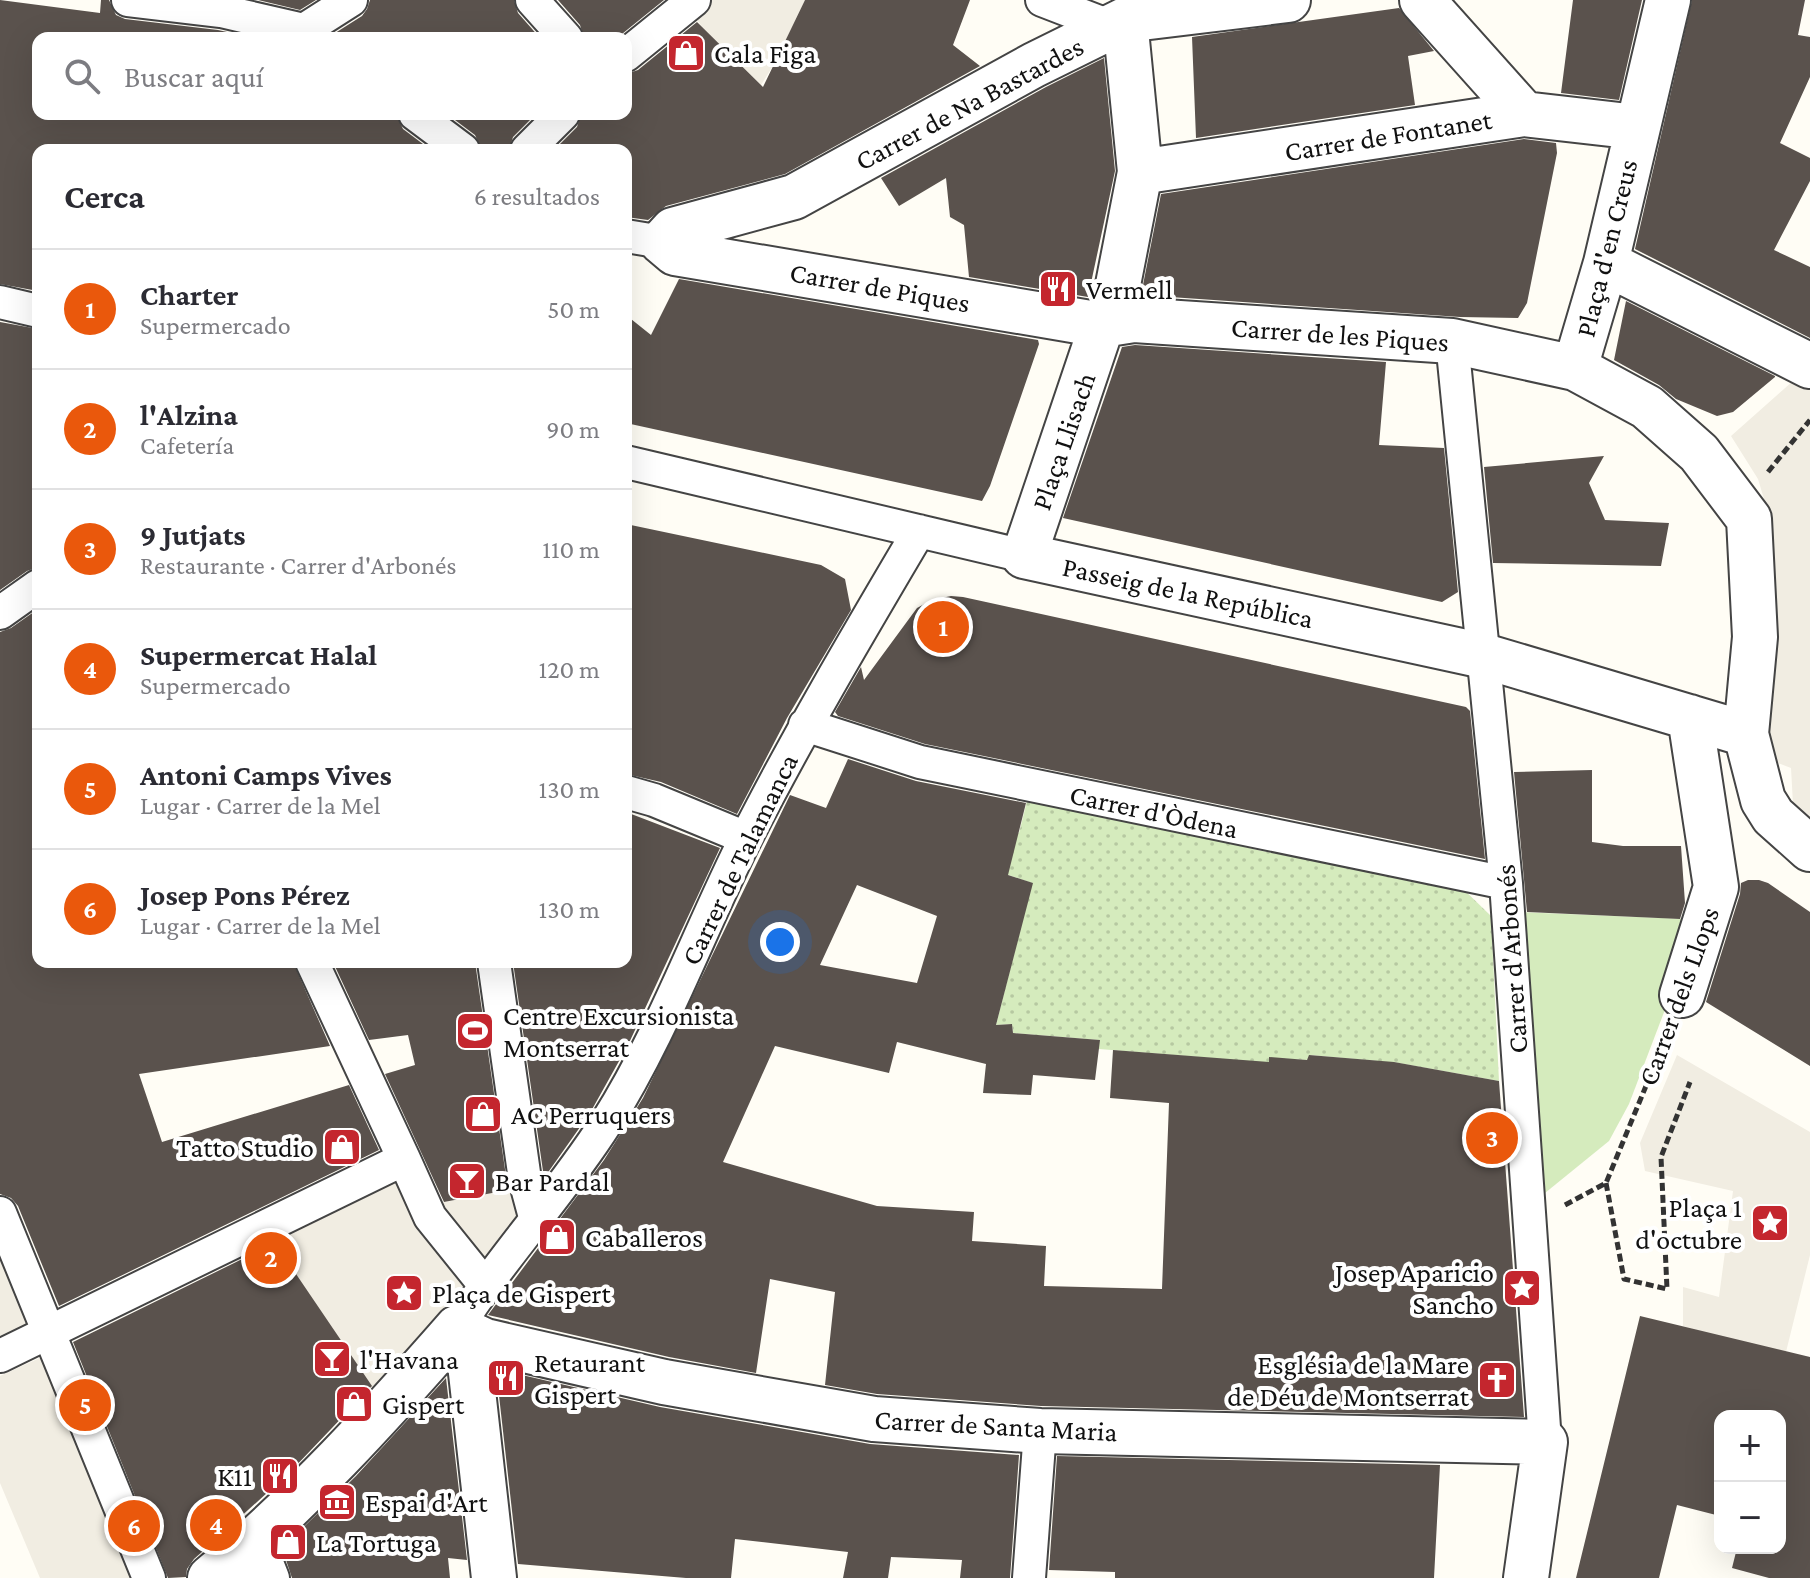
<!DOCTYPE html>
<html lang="es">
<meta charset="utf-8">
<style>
body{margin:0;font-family:"Crimson Pro",serif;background:#f2f2f3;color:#2b2b33}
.controls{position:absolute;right:24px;bottom:24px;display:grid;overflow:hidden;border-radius:16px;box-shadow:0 8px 32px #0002}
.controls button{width:72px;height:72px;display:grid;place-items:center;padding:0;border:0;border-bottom:2px solid #e1e1e2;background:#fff;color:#2b2b33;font:40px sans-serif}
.you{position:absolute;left:780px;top:942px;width:28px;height:28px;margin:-20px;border:6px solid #fff;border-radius:50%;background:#1a73e8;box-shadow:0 0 0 12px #1a73e833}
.badge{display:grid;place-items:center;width:52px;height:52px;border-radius:50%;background:#ea580c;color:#fff;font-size:26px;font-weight:700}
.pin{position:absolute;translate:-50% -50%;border:4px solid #fff;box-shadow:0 2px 8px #0006}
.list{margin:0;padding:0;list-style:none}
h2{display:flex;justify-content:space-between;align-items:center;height:104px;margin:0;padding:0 32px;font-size:34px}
h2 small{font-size:26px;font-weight:400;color:#7c7c81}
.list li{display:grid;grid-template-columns:52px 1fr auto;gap:24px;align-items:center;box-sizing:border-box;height:120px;padding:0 32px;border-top:2px solid #e1e1e2}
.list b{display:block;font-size:30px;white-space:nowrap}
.list p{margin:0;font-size:26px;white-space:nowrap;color:#7c7c81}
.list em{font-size:26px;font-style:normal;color:#7c7c81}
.icon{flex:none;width:44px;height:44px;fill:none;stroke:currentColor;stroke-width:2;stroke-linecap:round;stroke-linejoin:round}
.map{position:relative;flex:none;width:1810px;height:1578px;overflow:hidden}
.search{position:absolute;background:#fff;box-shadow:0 8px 32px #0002;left:32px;top:32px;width:600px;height:88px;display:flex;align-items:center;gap:20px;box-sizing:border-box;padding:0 28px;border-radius:16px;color:#7c7c81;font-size:30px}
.panel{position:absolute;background:#fff;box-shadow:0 8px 32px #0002;left:32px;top:144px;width:600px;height:824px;border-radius:16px}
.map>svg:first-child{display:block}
.grass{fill:#d5ebbd}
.park{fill:url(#park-dots)}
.plaza{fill:#f1ede2}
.building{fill:#5a524d;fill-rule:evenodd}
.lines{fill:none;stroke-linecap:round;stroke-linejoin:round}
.pedestrian-casing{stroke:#444;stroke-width:36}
.minor-casing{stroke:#444;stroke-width:48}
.path{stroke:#333;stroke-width:5;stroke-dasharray:8 4;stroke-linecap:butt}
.pedestrian{stroke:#fff;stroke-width:32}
.minor{stroke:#fff;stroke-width:44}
.labels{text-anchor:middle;stroke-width:8;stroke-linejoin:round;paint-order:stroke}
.poi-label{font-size:28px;fill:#111;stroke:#fff;text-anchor:start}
.street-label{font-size:28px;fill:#111;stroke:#fff}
</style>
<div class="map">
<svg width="1810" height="1578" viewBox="0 0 1810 1578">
<defs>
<pattern id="park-dots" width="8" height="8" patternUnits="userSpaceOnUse" patternTransform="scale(2)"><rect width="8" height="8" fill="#d5ebbd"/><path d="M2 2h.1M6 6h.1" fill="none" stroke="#b6c8a1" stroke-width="1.8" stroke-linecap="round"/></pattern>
</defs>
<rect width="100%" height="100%" fill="#fffdf5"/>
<path class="grass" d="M 1519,912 L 1686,919 L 1666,1007 L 1629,1104 L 1609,1141 L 1545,1193 Z"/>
<path class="park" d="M 1028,797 L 1262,851 L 1427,881 L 1454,880 L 1491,916 L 1499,1081 L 1393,1062 L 1376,1103 L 1378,1061 L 1310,1055 L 1307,1060 L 1270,1058 L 1267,1094 L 1223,1059 L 1099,1049 L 1099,1040 L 1013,1033 L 1012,1024 L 996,1025 L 1032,883 L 933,849 L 973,820 L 1019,833 Z"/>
<path class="plaza" d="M 684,0 L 805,0 L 776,61 L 761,85 L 702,27 Z
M 1810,366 L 1810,816 L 1793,804 L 1791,768 L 1765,758 L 1767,509 L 1758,479 L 1731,436 Z
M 1677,1055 L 1810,1132 L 1810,1255 L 1785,1356 L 1683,1326 L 1683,1287 L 1719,1297 L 1733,1191 L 1645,1171 L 1640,1143 Z
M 387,1159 L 436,1204 L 509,1189 L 537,1173 L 570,1193 L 486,1313 L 492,1332 L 459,1381 L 442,1376 L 377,1395 L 270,1236 Z
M 0,1249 L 34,1327 L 0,1345 Z
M 55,1351 L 149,1578 L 40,1578 L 0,1483 L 0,1376 Z"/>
<path class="building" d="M 0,0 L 100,13 L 101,0 L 109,0 L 116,15 L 125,19 L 218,30 L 254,38 L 38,38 L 38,114 L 396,114 L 403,129 L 431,150 L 38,150 L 38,291 L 0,284 Z
M 258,0 L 316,0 L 300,10 Z
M 370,0 L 514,0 L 518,13 L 540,38 L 333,38 L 332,35 L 362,16 L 367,9 Z
M 558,0 L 664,0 L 617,38 L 584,38 L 580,25 Z
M 805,0 L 970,0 L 953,45 L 980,66 L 785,174 L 666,206 L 648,220 L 626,217 L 626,150 L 554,150 L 577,127 L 581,114 L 626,114 L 626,74 L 638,70 L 697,22 L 763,87 Z
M 1573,0 L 1642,0 L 1619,100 L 1561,93 Z
M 1692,0 L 1805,0 L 1798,35 L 1810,37 L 1810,77 L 1780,143 L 1810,158 L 1810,181 L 1774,250 L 1810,267 L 1810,338 L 1635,249 Z
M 1399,8 L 1434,51 L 1408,56 L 1415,105 L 1196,138 L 1192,37 Z
M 1104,58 L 1115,171 L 1088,297 L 969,277 L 964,225 L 950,217 L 946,178 L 899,206 L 881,178 L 1046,87 Z
M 447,114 L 536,114 L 513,137 L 509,150 L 482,150 L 475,135 Z
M 1524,139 L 1556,143 L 1557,153 L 1527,303 L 1518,318 L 1460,317 L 1141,295 L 1161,194 Z
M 679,279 L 1038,340 L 1039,344 L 990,486 L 982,501 L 626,423 L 626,315 L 651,335 Z
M 1626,301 L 1775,376 L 1775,377 L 1733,412 L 1717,416 L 1676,399 L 1659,385 L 1614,360 Z
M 0,322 L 38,329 L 38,567 L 27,571 L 0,590 Z
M 1135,345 L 1386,362 L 1379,445 L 1444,448 L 1458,592 L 1442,602 L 1063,518 L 1122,347 Z
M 1604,456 L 1589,483 L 1605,520 L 1669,523 L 1661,566 L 1493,563 L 1484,467 Z
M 626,524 L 821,565 L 845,579 L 851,610 L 787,718 L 737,814 L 661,782 L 626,774 Z
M 951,596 L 963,597 L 1466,707 L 1470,711 L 1485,859 L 925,744 L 838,716 L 835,712 L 861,667 L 864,680 L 917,608 L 932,600 Z
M 38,609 L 38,962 L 293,962 L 330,1046 L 139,1074 L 162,1142 L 349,1085 L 379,1150 L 59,1306 L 18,1206 L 11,1198 L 0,1194 L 0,632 L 11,628 Z
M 848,759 L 916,781 L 1026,803 L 1008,875 L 1033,883 L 996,1025 L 1012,1024 L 1013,1033 L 1100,1040 L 1095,1080 L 1033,1075 L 1031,1095 L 983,1093 L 986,1064 L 897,1042 L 889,1073 L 775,1046 L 723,1162 L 877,1206 L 974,1212 L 972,1241 L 1046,1246 L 1044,1286 L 1162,1289 L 1169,1103 L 1110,1098 L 1113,1050 L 1269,1062 L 1269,1057 L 1307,1060 L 1309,1055 L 1394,1062 L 1499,1081 L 1524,1417 L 1041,1406 L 877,1394 L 825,1385 L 835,1292 L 770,1279 L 756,1373 L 669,1357 L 488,1315 L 604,1160 L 643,1098 L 790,795 L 826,808 ZM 857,885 L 937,916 L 917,983 L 820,965 Z
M 1592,770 L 1592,842 L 1623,846 L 1681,846 L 1685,903 L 1680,919 L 1527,912 L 1514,772 Z
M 626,812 L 720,848 L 628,1045 L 590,1113 L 544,1178 L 513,962 L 626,962 Z
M 1748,880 L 1759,880 L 1768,883 L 1810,912 L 1810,1066 L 1706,1002 L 1740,894 L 1741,883 Z
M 333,962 L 475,962 L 508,1190 L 444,1202 L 385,1074 L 415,1065 L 408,1035 L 369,1040 Z
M 275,1243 L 372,1386 L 290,1472 L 194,1559 L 187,1569 L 186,1577 L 168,1578 L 73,1342 Z
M 1640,1316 L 1810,1357 L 1810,1578 L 1769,1578 L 1732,1568 L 1737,1548 L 1780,1548 L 1780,1416 L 1720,1416 L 1720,1516 L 1677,1505 L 1659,1578 L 1576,1578 Z
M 496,1369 L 660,1407 L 870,1444 L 1019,1455 L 1010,1578 L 960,1578 L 962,1560 L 891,1557 L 888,1578 L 843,1578 L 848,1552 L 735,1539 L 731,1578 L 686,1578 L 518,1564 Z
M 446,1378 L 467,1560 L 448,1558 L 450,1578 L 292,1578 L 282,1548 L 356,1476 Z
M 1057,1456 L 1440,1465 L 1434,1578 L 1115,1578 L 1115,1572 L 1049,1570 Z"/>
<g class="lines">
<defs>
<path id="pedestrian" d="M 128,0 L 221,11 L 304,30 L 314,38
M 532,0 L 566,38
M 1042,0 L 1112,27
M 304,30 L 351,0
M 626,55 L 694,0
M 415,114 L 463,150
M 527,150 L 563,114
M 626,236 L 662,242
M 0,302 L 38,311
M 1452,341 L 1506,883 L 1545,1442
M 626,462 L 1024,556
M 0,613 L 38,586
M 805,725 L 920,762 L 1506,883
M 626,792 L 654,800 L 746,838
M 312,962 L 404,1159
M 494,962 L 525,1180 L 535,1217
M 0,1213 L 149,1578
M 457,1328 C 502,1256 561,1194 606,1123 C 663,1033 699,931 747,836 C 800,732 860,631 919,531
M 0,1356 L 404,1159 L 430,1217 L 484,1284
M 234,1578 L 264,1555 L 273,1578
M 1029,1578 L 1040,1431"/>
<path id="minor" d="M 1288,0 L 1125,20 L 1034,65 L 794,197 L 673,230 L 662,242 L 675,253 L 1102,325 L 1134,320 L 1452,341 L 1575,368 L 1647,407 L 1699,453 L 1749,519 L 1755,637 L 1746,734 L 1763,800 L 1773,816 L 1810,849
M 1422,0 L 1524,114
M 1125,20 L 1140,172 L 1115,300 L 1102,325 L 1024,556 L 1484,656 L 1746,734
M 1140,172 L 1524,114 L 1637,127
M 1606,263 L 1810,366
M 1575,368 L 1606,263 L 1668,0
M 1682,995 L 1716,887 L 1690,717
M 457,1328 L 485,1341 L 664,1382 L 874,1419 L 1040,1431 L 1545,1442 L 1526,1578
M 457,1328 L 470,1364 L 494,1578
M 210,1578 C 300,1504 380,1416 457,1328"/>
</defs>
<use href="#pedestrian" class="pedestrian-casing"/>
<use href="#minor" class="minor-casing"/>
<path class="path" d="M 1768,472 L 1810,420
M 1606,1183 L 1624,1279 L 1667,1289 L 1661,1157 L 1690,1082
M 1565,1205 L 1606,1183 L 1667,1035"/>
<use href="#pedestrian" class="pedestrian"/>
<use href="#minor" class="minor"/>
</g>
<defs>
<symbol id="shop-square" viewBox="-11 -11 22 22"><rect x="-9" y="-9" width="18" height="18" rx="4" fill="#c4262e" stroke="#fff"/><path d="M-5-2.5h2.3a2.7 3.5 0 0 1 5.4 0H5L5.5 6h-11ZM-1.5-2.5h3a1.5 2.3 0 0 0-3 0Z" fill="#fff"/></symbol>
<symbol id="restaurant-square" viewBox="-11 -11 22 22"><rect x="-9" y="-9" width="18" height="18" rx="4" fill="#c4262e" stroke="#fff"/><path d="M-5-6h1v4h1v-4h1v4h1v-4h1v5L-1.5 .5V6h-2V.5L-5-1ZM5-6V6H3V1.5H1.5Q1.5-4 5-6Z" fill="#fff"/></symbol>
<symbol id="stadium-square" viewBox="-11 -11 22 22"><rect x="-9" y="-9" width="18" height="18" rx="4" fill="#c4262e" stroke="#fff"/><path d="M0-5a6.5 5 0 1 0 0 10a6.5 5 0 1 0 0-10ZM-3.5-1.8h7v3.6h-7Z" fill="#fff"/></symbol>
<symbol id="bar-square" viewBox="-11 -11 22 22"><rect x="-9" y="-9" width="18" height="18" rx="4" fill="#c4262e" stroke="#fff"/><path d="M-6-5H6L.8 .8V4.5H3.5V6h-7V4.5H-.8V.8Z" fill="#fff"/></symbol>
<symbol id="sight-square" viewBox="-11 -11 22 22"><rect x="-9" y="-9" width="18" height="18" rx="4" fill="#c4262e" stroke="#fff"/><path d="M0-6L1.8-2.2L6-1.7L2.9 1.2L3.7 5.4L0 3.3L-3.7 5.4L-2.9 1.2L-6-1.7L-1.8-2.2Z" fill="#fff"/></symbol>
<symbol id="church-square" viewBox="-11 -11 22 22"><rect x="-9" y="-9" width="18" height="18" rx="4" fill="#c4262e" stroke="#fff"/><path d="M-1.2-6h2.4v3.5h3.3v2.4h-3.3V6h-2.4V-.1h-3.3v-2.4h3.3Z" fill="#fff"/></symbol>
<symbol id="museum-square" viewBox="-11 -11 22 22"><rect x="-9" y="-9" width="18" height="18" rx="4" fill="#c4262e" stroke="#fff"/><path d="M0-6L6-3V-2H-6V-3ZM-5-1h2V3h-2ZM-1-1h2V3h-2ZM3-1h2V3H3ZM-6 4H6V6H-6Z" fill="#fff"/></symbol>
</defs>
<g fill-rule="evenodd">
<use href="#shop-square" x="664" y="31" width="44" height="44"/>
<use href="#restaurant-square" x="1036" y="267" width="44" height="44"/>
<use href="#stadium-square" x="453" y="1009" width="44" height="44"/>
<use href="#shop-square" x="461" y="1092" width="44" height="44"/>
<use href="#shop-square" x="320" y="1125" width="44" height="44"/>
<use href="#bar-square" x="445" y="1159" width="44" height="44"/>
<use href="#sight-square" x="1748" y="1201" width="44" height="44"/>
<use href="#shop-square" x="535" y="1215" width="44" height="44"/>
<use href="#sight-square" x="1500" y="1266" width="44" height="44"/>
<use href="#sight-square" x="382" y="1271" width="44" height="44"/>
<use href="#bar-square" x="310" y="1337" width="44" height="44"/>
<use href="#restaurant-square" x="484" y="1356" width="44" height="44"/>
<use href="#church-square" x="1475" y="1358" width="44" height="44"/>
<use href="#shop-square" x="332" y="1382" width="44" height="44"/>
<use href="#restaurant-square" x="258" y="1454" width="44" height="44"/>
<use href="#museum-square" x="315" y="1480" width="44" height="44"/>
<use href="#shop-square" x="266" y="1520" width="44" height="44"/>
</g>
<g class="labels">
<g class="poi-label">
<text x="714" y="63">Cala Figa</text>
<text x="1086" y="299">Vermell</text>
<text x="503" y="1025">Centre Excursionista<tspan x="503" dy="32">Montserrat</tspan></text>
<text x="511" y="1124">AC Perruquers</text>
<text x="314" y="1157" text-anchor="end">Tatto Studio</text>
<text x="495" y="1191">Bar Pardal</text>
<text x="1742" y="1217" text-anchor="end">Plaça 1<tspan x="1742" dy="32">d'octubre</tspan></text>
<text x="585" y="1247">Caballeros</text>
<text x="1494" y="1282" text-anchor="end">Josep Aparicio<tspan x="1494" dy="32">Sancho</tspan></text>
<text x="432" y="1303">Plaça de Gispert</text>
<text x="360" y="1369">l'Havana</text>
<text x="534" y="1372">Retaurant<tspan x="534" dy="32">Gispert</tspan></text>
<text x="1469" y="1374" text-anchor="end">Església de la Mare<tspan x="1469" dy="32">de Déu de Montserrat</tspan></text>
<text x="382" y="1414">Gispert</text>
<text x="252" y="1486" text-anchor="end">K11</text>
<text x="365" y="1512">Espai d'Art</text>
<text x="316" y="1552">La Tortuga</text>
</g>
<g class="street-label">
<text transform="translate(969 103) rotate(-28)" y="10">Carrer de Na Bastardes</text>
<text transform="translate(1388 135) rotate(-9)" y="10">Carrer de Fontanet</text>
<text transform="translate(1606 248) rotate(-76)" y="10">Plaça d'en Creus</text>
<text transform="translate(880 287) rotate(10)" y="10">Carrer de Piques</text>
<text transform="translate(1340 334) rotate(4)" y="10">Carrer de les Piques</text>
<text transform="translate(1063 441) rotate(-71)" y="10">Plaça Llisach</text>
<text transform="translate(1188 592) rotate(12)" y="10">Passeig de la República</text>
<text transform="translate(1154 811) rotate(12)" y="10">Carrer d'Òdena</text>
<text transform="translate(739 859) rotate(-64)" y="10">Carrer de Talamanca</text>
<text transform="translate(1511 959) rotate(-94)" y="10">Carrer d'Arbonés</text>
<text transform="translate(1678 996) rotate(-70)" y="10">Carrer dels Llops</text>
<text transform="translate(996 1425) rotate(3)" y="10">Carrer de Santa Maria</text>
</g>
</g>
</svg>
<div class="controls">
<button>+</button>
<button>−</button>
</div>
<div class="you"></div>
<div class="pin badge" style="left:943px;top:627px">1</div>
<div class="pin badge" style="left:271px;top:1258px">2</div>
<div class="pin badge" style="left:1492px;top:1138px">3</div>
<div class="pin badge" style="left:216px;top:1525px">4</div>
<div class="pin badge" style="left:85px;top:1405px">5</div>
<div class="pin badge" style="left:134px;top:1526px">6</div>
<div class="search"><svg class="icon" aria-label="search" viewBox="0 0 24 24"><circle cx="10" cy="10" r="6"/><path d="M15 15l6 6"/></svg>Buscar aquí</div>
<section class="panel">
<h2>Cerca<small>6 resultados</small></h2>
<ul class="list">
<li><span class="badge">1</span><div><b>Charter</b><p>Supermercado</p></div><em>50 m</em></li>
<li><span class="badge">2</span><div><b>l'Alzina</b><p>Cafetería</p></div><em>90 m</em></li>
<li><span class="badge">3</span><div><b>9 Jutjats</b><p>Restaurante · Carrer d'Arbonés</p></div><em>110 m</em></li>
<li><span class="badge">4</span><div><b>Supermercat Halal</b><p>Supermercado</p></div><em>120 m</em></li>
<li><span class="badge">5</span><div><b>Antoni Camps Vives</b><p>Lugar · Carrer de la Mel</p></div><em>130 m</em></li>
<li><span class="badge">6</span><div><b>Josep Pons Pérez</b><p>Lugar · Carrer de la Mel</p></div><em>130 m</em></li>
</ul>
</section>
</div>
